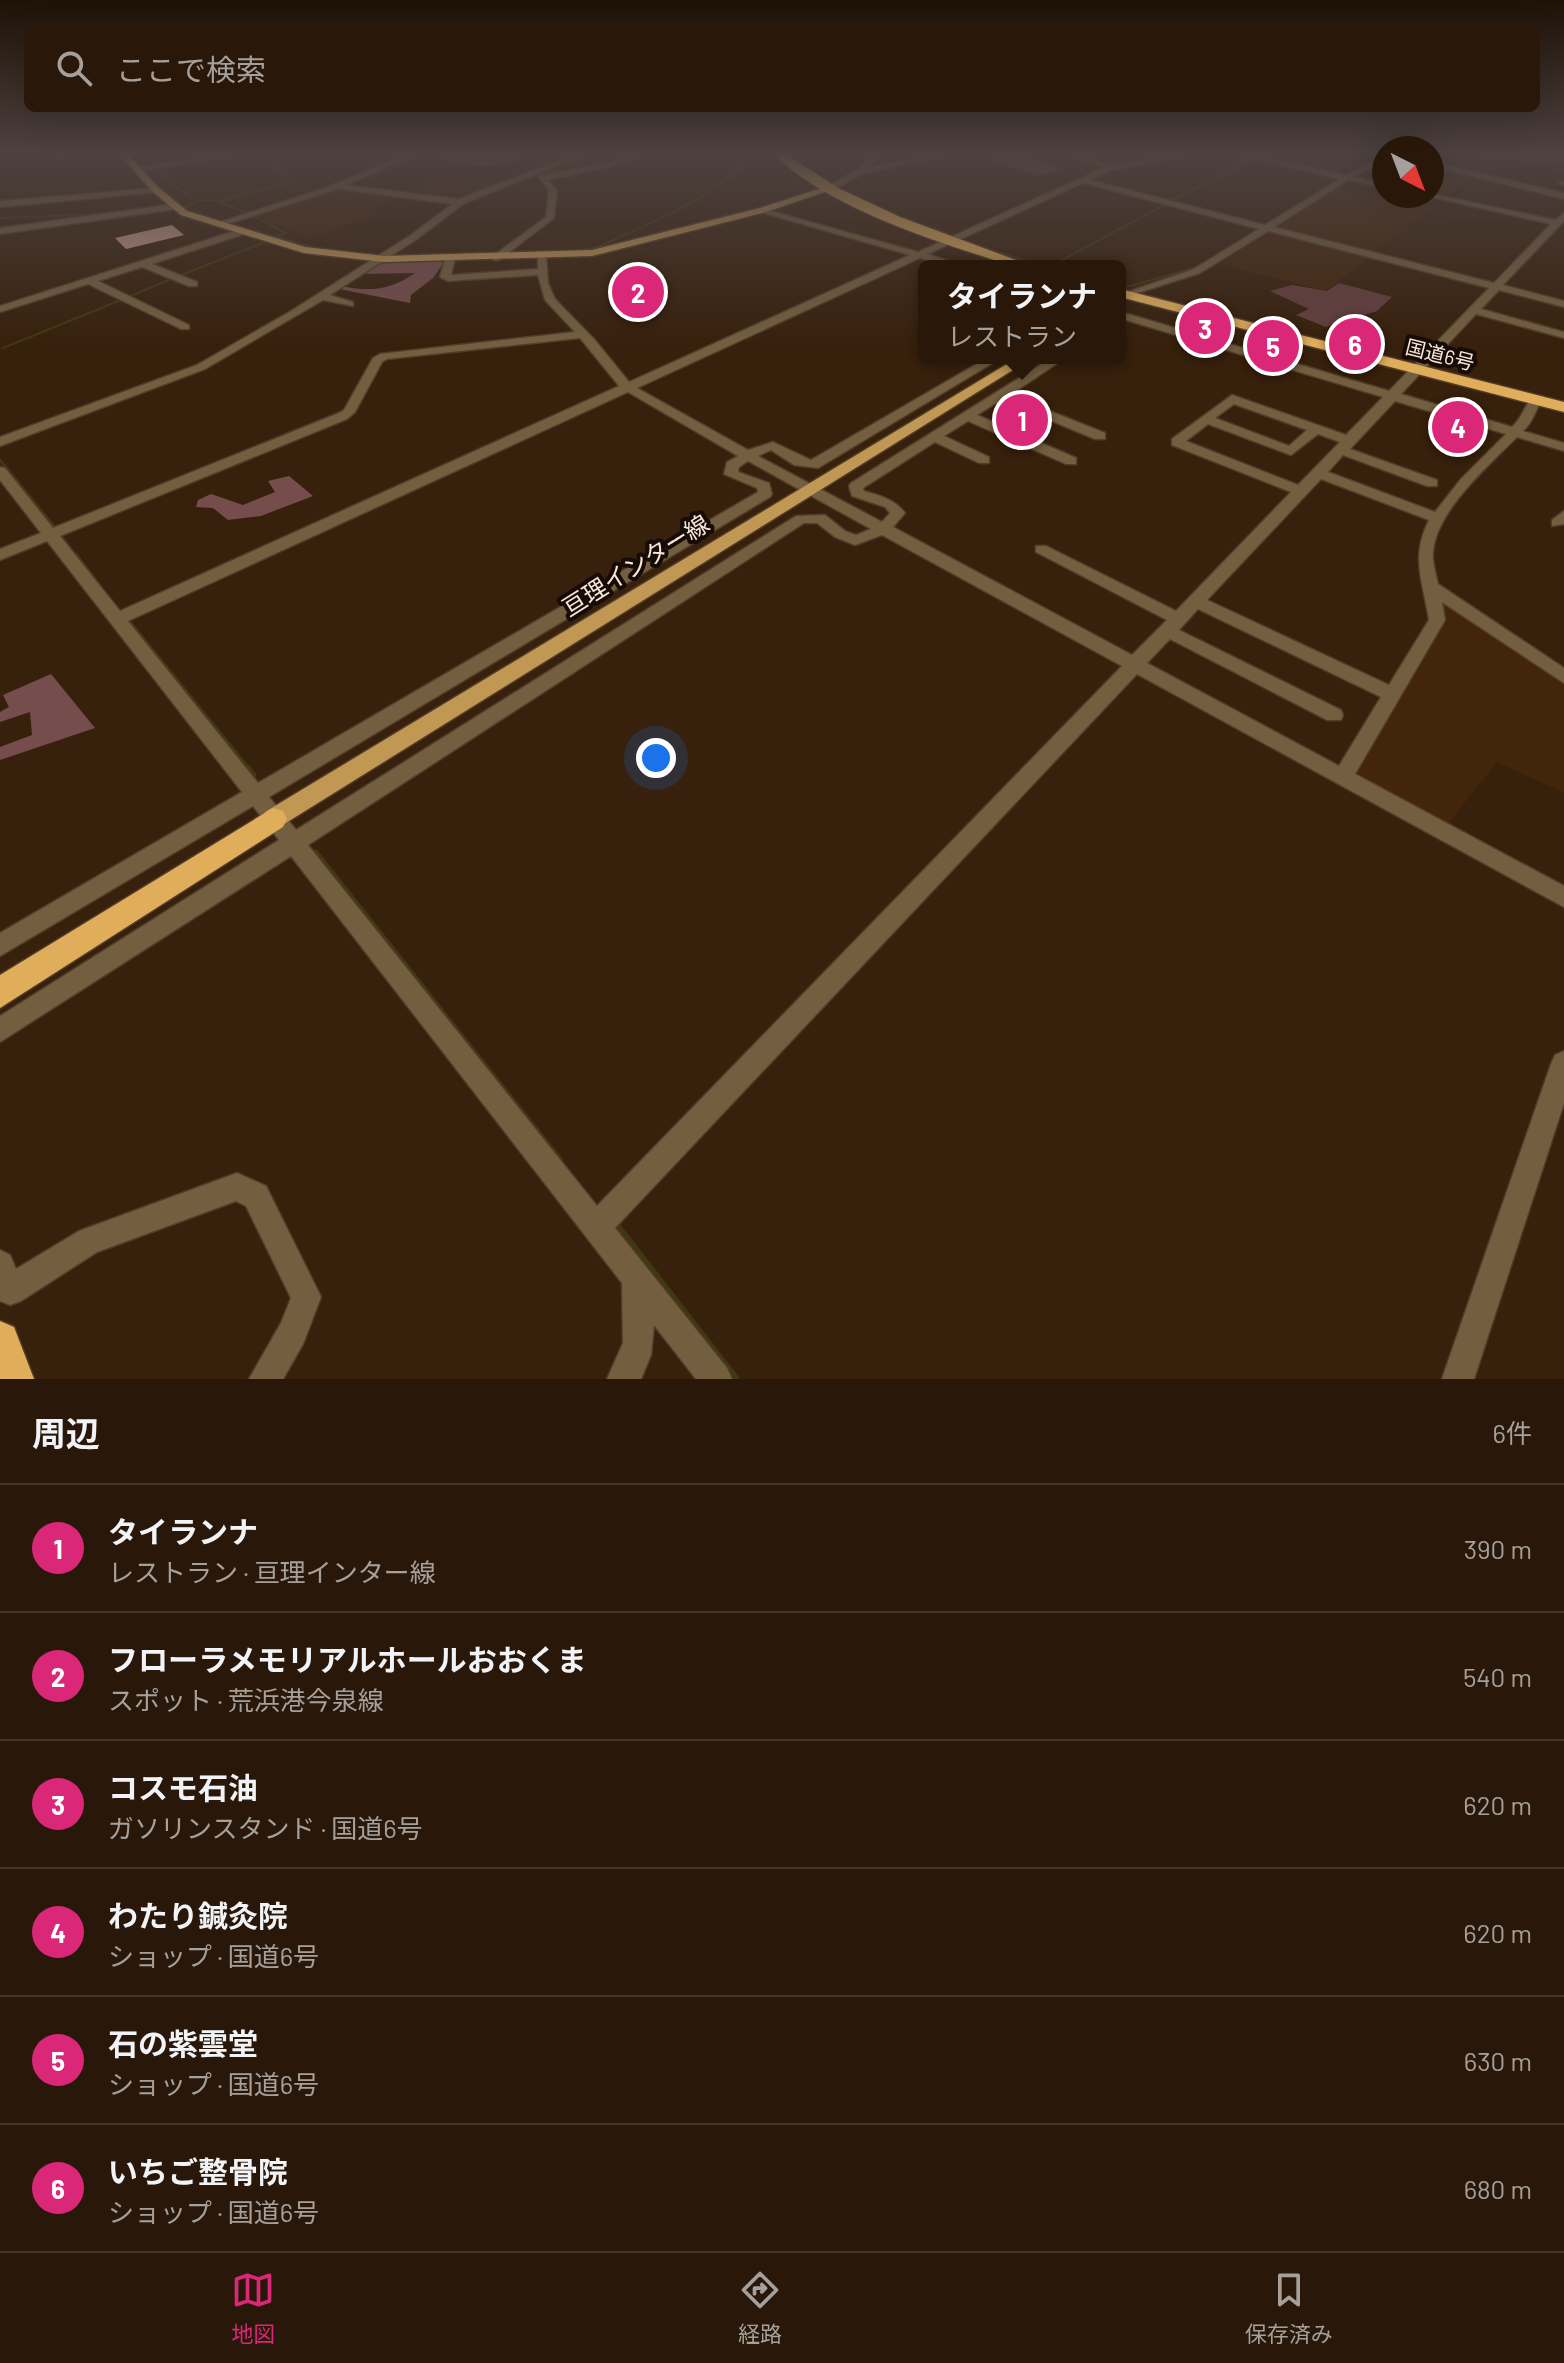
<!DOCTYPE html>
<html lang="ja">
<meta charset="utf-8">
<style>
body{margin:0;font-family:Barlow,"Noto Sans JP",sans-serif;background:#352517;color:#f1f3f6}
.compass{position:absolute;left:1372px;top:136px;width:72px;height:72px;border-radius:50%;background:#291809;box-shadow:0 8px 32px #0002;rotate:138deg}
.you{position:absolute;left:656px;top:758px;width:28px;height:28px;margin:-20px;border:6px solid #fff;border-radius:50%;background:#1a73e8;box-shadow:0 0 0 12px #1a73e833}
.badge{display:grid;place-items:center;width:52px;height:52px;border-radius:50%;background:#db2777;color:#fff;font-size:26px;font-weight:700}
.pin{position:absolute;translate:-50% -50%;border:4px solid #fff;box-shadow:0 2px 8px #0006}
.popup{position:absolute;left:918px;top:260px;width:208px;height:104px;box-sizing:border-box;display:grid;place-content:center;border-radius:12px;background:#291809;filter:drop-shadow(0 2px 6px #0005);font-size:26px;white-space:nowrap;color:#a5a09c}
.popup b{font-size:30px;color:#f1f3f6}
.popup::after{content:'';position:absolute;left:50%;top:100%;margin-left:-16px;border:16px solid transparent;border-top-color:#291809}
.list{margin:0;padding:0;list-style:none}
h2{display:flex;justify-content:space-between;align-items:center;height:104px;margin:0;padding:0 32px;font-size:34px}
h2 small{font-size:26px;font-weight:400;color:#a5a09c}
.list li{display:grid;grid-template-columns:52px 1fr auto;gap:24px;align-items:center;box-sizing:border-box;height:128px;padding:0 32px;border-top:2px solid #45372a}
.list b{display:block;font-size:30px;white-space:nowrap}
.list p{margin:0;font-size:26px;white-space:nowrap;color:#a5a09c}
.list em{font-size:26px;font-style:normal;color:#a5a09c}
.icon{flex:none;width:44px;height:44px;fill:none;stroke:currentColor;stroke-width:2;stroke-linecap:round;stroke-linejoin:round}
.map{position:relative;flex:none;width:1564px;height:1379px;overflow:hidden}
.search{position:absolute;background:#291809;box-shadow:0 8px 32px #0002;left:24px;right:24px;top:24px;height:88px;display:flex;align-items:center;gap:20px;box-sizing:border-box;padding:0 28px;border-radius:12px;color:#a5a09c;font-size:30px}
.sheet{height:872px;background:#291809}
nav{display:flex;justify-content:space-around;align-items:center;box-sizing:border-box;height:112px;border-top:2px solid #45372a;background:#291809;font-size:22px;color:#a5a09c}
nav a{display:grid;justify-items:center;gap:4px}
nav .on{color:#db2777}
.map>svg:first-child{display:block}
.built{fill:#42250b}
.green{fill:#633e3e}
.forest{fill:#764d4d}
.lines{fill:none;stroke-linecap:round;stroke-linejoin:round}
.stream-far4{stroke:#403811;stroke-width:2}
.stream-far3{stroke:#403811;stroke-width:3}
.stream-far2{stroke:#403811;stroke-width:4}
.stream-far1{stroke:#403811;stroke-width:5}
.stream{stroke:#403811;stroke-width:6}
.building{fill:#c89d8e}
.minor-casing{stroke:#523c29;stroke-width:3}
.major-casing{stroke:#523c29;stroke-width:3}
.highway-casing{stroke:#523c29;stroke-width:3}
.minor{fill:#735f40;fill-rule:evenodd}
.major{fill:#c19754;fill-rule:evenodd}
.highway{fill:#e0ad5b;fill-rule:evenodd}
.labels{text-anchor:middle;stroke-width:8;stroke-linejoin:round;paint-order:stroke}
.far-street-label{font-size:20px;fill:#f8e7db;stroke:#170c05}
.street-label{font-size:24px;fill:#f8e7db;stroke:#170c05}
</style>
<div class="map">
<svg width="1564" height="1379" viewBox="0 0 1564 1379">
<rect width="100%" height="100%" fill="#37200c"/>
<path class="built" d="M 1432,165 L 1473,176 L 1445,198 L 1432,195 Z
M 436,178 L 483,183 L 491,180 L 506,183 L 456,200 L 408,195 Z
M 1340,186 L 1435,207 L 1374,253 L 1274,229 Z
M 338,189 L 402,197 L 368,212 L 374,215 L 309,239 L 255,215 Z
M 1271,231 L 1371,256 L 1326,291 L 1219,264 Z
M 1444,600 L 1564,685 L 1564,793 L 1497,762 L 1447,825 L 1352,776 L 1443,623 Z"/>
<path class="green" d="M 999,153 L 1045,153 L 1030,157 L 1065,170 L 1038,176 L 982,157 Z
M 1339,283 L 1392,297 L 1377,311 L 1326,327 L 1296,315 L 1309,309 L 1270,291 L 1292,285 L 1327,291 Z"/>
<path class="forest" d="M 455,153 L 531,153 C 499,171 471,166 437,158 Z
M 445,261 L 433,278 L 411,295 L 410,303 L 339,289 L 343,286 C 370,293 392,289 415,273 L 359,274 L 377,263 Z
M 289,476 L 313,496 L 261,516 L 228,520 L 213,508 L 196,507 L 198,500 L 211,494 L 243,505 L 275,492 L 268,481 Z
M 51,674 L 95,728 L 0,760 L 0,747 L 32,735 L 30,712 L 0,722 L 0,712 L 9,707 L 3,695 Z"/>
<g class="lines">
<path class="stream-far4" d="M 268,153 L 288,183
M 1524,162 L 1564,169
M 161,165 L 162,153
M 160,166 L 163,177 L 170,183
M 1343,176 L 1384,156
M 172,184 L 195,200 L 220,200
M 1171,201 L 1254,158
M 184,207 L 194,203
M 154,213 L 171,211
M 248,214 L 219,201 L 286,184
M 252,215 L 286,233 L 275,237
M 0,218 L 101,214
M 1266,224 L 1330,184
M 277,237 L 319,249
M 971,244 L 1045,266
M 583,250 L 600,246 C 653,221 715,201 751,153
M 1051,266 L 1166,204
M 179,276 L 265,242
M 1120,285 L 1131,286 L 1197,267 L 1238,241
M 128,297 L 173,278
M 3,348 L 121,300"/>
<path class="stream-far3" d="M 0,460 L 56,529
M 60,535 L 77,557"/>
<path class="stream-far2" d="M 76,555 L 100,587
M 127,619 L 249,769"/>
<path class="stream-far1" d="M 248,767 L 254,775
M 316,852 L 464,1039"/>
<path class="stream" d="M 462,1037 L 560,1160
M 618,1226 L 737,1379"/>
</g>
<path class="building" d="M 172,225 L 184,235 L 126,249 L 115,238 Z
M 636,283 L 640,286 L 650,283 L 667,297 L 632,305 L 612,289 Z"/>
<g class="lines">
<defs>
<path id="minor" d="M 55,153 L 80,153 L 56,157 L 52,155 Z
M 122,153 L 142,153 L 123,157 L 119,155 Z
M 229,153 L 249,153 L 136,171 L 132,169 Z
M 410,153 L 421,153 L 346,185 L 459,199 L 578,153 L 589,153 L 463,204 L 417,239 L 330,295 L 353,302 L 353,306 L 323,300 L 205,369 L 0,446 L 0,437 L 197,365 L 291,311 L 411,235 L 452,204 L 338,189 L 221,226 L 214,224 L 325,188 Z
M 639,153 L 649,153 L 616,165 L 547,180 L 557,190 L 554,218 L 499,260 L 493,260 L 493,256 L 546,217 L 549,190 L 538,176 L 598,165 Z
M 874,153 L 882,153 L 869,167 L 944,153 L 961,153 L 863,173 L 834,190 L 828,190 L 828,186 L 858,169 Z
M 1067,153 L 1078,153 L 1111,166 L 1178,153 L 1195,153 L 1112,170 L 1090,180 L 1265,225 L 1340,179 L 1231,153 L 1246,153 L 1346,175 L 1384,157 L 1384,162 L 1354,177 L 1384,184 L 1384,188 L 1348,180 L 1274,227 L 1494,283 L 1551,224 L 1427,196 L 1432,194 L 1555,220 L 1564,213 L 1564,221 L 1503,285 L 1564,301 L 1564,307 L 1499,290 L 1481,309 L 1564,332 L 1564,338 L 1476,314 L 1401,394 L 1512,427 C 1521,419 1524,408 1532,397 L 1542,400 C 1535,411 1533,422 1523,431 L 1564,443 L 1564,451 L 1517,437 C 1488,466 1435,512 1433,553 C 1432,563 1436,574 1438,584 L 1564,668 L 1564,683 L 1442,602 L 1445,620 L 1355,774 L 1564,886 L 1564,907 L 1137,674 L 615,1228 L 727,1368 L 732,1379 L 696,1379 L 654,1325 L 651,1355 L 641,1379 L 607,1379 L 623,1343 L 622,1283 L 291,856 L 0,1042 L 0,1016 L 279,840 L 253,806 L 0,956 L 0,933 L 242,792 L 47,541 L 0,560 L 0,549 L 41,533 L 0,480 L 0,467 L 5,468 L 53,528 L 339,413 L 344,410 L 373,358 L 380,354 L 575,332 L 545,300 L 538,275 L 448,281 L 440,277 L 445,259 L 450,256 L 455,259 L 451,275 L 538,269 L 538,257 L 546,255 L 548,283 L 555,299 L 594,339 L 629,382 L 910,255 L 760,212 L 760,208 L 918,252 L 1103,168 ZM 1083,183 L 1259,229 L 1194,269 L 1125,293 L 1125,297 L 1200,273 L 1268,231 L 1489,288 L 1389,391 L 1128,314 L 1120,314 L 1120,322 L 1126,320 L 1383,397 L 1346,435 L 1232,395 L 1172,439 L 1172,445 L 1291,492 L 1176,611 L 1046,546 L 1036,546 L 1036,552 L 1167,620 L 1132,655 L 893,527 L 905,513 C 894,499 881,496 864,491 L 863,488 L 935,442 L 979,463 L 989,463 L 989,457 L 944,436 L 968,421 L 1066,464 L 1076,464 L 1076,458 L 977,415 L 1001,400 L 1095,439 L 1105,439 L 1105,433 L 1010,395 L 1065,358 L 1051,358 L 851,483 L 849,486 L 852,496 L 885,507 L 890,513 L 882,522 L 758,456 L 771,450 L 794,465 L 818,468 L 1001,358 L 987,358 L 811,460 L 773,442 L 748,450 L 637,388 L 920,258 L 947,266 L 963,266 L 928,254 ZM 580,338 L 619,386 L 120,611 L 60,536 L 347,419 L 355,412 L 382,362 L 387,359 ZM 628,392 L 738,456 L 727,462 L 724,474 L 757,488 L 758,492 L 258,783 L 128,621 ZM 1395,401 L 1506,434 L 1461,479 L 1435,512 L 1328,472 L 1343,455 L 1427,486 L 1437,486 L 1437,480 L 1350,449 ZM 1234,404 L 1307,430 L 1289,446 L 1215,418 ZM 1208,424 L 1291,455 L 1318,434 L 1340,442 L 1298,485 L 1186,441 ZM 748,461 L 871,529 L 856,535 L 845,531 L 825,515 L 796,516 L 296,830 L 269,797 L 770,497 L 772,494 L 769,483 L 738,472 L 739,467 ZM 1321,479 L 1429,520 C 1410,558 1423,581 1429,620 L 1389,685 L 1207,600 ZM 804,523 L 817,523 L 835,537 L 855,545 L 882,535 L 1122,666 L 597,1206 L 308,845 ZM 1198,609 L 1381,697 L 1339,766 L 1147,663 L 1170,639 L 1327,720 L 1341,720 L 1343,715 L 1341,710 L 1179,630 Z
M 1467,153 L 1564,159 L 1564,163 L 1471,155 Z
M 1432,162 L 1564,193 L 1564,199 L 1432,166 Z
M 1562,181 L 1564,181 L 1564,185 L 1558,183 Z
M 156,188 L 159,192 L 0,207 L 0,201 Z
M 174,204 L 177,209 L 0,234 L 0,228 Z
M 241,229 L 244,234 L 152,264 L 197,282 L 197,286 L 189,286 L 142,267 L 98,281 L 189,325 L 189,329 L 181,329 L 88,284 L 0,312 L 0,306 Z
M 1564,511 L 1564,524 L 1552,526 L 1552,520 Z
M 1564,1051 L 1564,1103 L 1474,1379 L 1442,1379 L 1551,1064 L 1555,1055 Z
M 237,1173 L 266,1186 L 321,1297 L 303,1344 L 283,1379 L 249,1379 L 281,1323 L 291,1298 L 246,1206 L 236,1201 L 97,1252 L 21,1301 L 10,1305 L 0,1301 L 0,1250 L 10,1255 L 16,1269 L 79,1231 Z"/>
<path id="major" d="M 118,153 L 127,153 L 159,188 L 187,211 L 305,247 L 384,256 L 592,250 L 760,208 L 828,186 L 836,188 L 766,212 L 592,256 L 384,262 L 304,253 L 181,215 L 153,192 Z
M 1017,358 L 1032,358 L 281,826 L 273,829 L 265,826 L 262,819 L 265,812 Z"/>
<path id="highway" d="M 772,153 L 784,153 L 838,188 L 900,217 L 1032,266 L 1013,266 C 935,241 832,210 772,153 Z
M 1120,289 L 1564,402 L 1564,412 L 1120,297 Z
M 273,808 L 283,811 L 287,819 L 283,827 L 0,1008 L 0,975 Z
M 0,1321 L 14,1327 L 34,1379 L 0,1379 Z"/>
</defs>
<use href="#minor" class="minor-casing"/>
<use href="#major" class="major-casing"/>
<use href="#highway" class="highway-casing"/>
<use href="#minor" class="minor"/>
<use href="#major" class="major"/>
<use href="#highway" class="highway"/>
</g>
<linearGradient id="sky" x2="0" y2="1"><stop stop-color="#1e1207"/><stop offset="0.44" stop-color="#4d4240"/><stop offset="1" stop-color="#4d4240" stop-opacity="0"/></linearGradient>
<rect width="1564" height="346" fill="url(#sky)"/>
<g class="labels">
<g class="far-street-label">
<text transform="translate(1440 355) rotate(14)" y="7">国道6号</text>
</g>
<g class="street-label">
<text transform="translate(636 566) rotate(-32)" y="8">亘理インター線</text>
</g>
</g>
</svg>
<svg class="compass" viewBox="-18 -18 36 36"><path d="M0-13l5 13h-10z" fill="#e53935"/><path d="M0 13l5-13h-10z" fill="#a5a09c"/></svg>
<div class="you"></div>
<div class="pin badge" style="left:1022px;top:420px">1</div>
<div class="popup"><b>タイランナ</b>レストラン</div>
<div class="pin badge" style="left:638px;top:292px">2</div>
<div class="pin badge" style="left:1205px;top:328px">3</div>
<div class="pin badge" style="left:1458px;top:427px">4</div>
<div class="pin badge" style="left:1273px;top:346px">5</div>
<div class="pin badge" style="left:1355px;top:344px">6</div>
<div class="search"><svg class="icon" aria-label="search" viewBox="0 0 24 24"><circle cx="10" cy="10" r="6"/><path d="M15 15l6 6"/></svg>ここで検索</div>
</div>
<section class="sheet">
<h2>周辺<small>6件</small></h2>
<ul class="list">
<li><span class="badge">1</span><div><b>タイランナ</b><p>レストラン · 亘理インター線</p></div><em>390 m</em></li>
<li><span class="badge">2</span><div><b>フローラメモリアルホールおおくま</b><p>スポット · 荒浜港今泉線</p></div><em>540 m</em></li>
<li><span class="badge">3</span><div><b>コスモ石油</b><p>ガソリンスタンド · 国道6号</p></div><em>620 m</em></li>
<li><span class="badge">4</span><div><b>わたり鍼灸院</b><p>ショップ · 国道6号</p></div><em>620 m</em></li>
<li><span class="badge">5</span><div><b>石の紫雲堂</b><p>ショップ · 国道6号</p></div><em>630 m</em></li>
<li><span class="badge">6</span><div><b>いちご整骨院</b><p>ショップ · 国道6号</p></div><em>680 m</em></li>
</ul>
</section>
<nav>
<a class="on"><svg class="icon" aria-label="map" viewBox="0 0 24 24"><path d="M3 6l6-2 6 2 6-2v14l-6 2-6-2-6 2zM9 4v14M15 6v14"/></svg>地図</a>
<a><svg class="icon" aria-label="directions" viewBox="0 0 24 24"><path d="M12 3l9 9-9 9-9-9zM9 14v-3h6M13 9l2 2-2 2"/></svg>経路</a>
<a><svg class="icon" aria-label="saved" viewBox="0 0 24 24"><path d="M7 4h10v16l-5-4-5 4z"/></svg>保存済み</a>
</nav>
